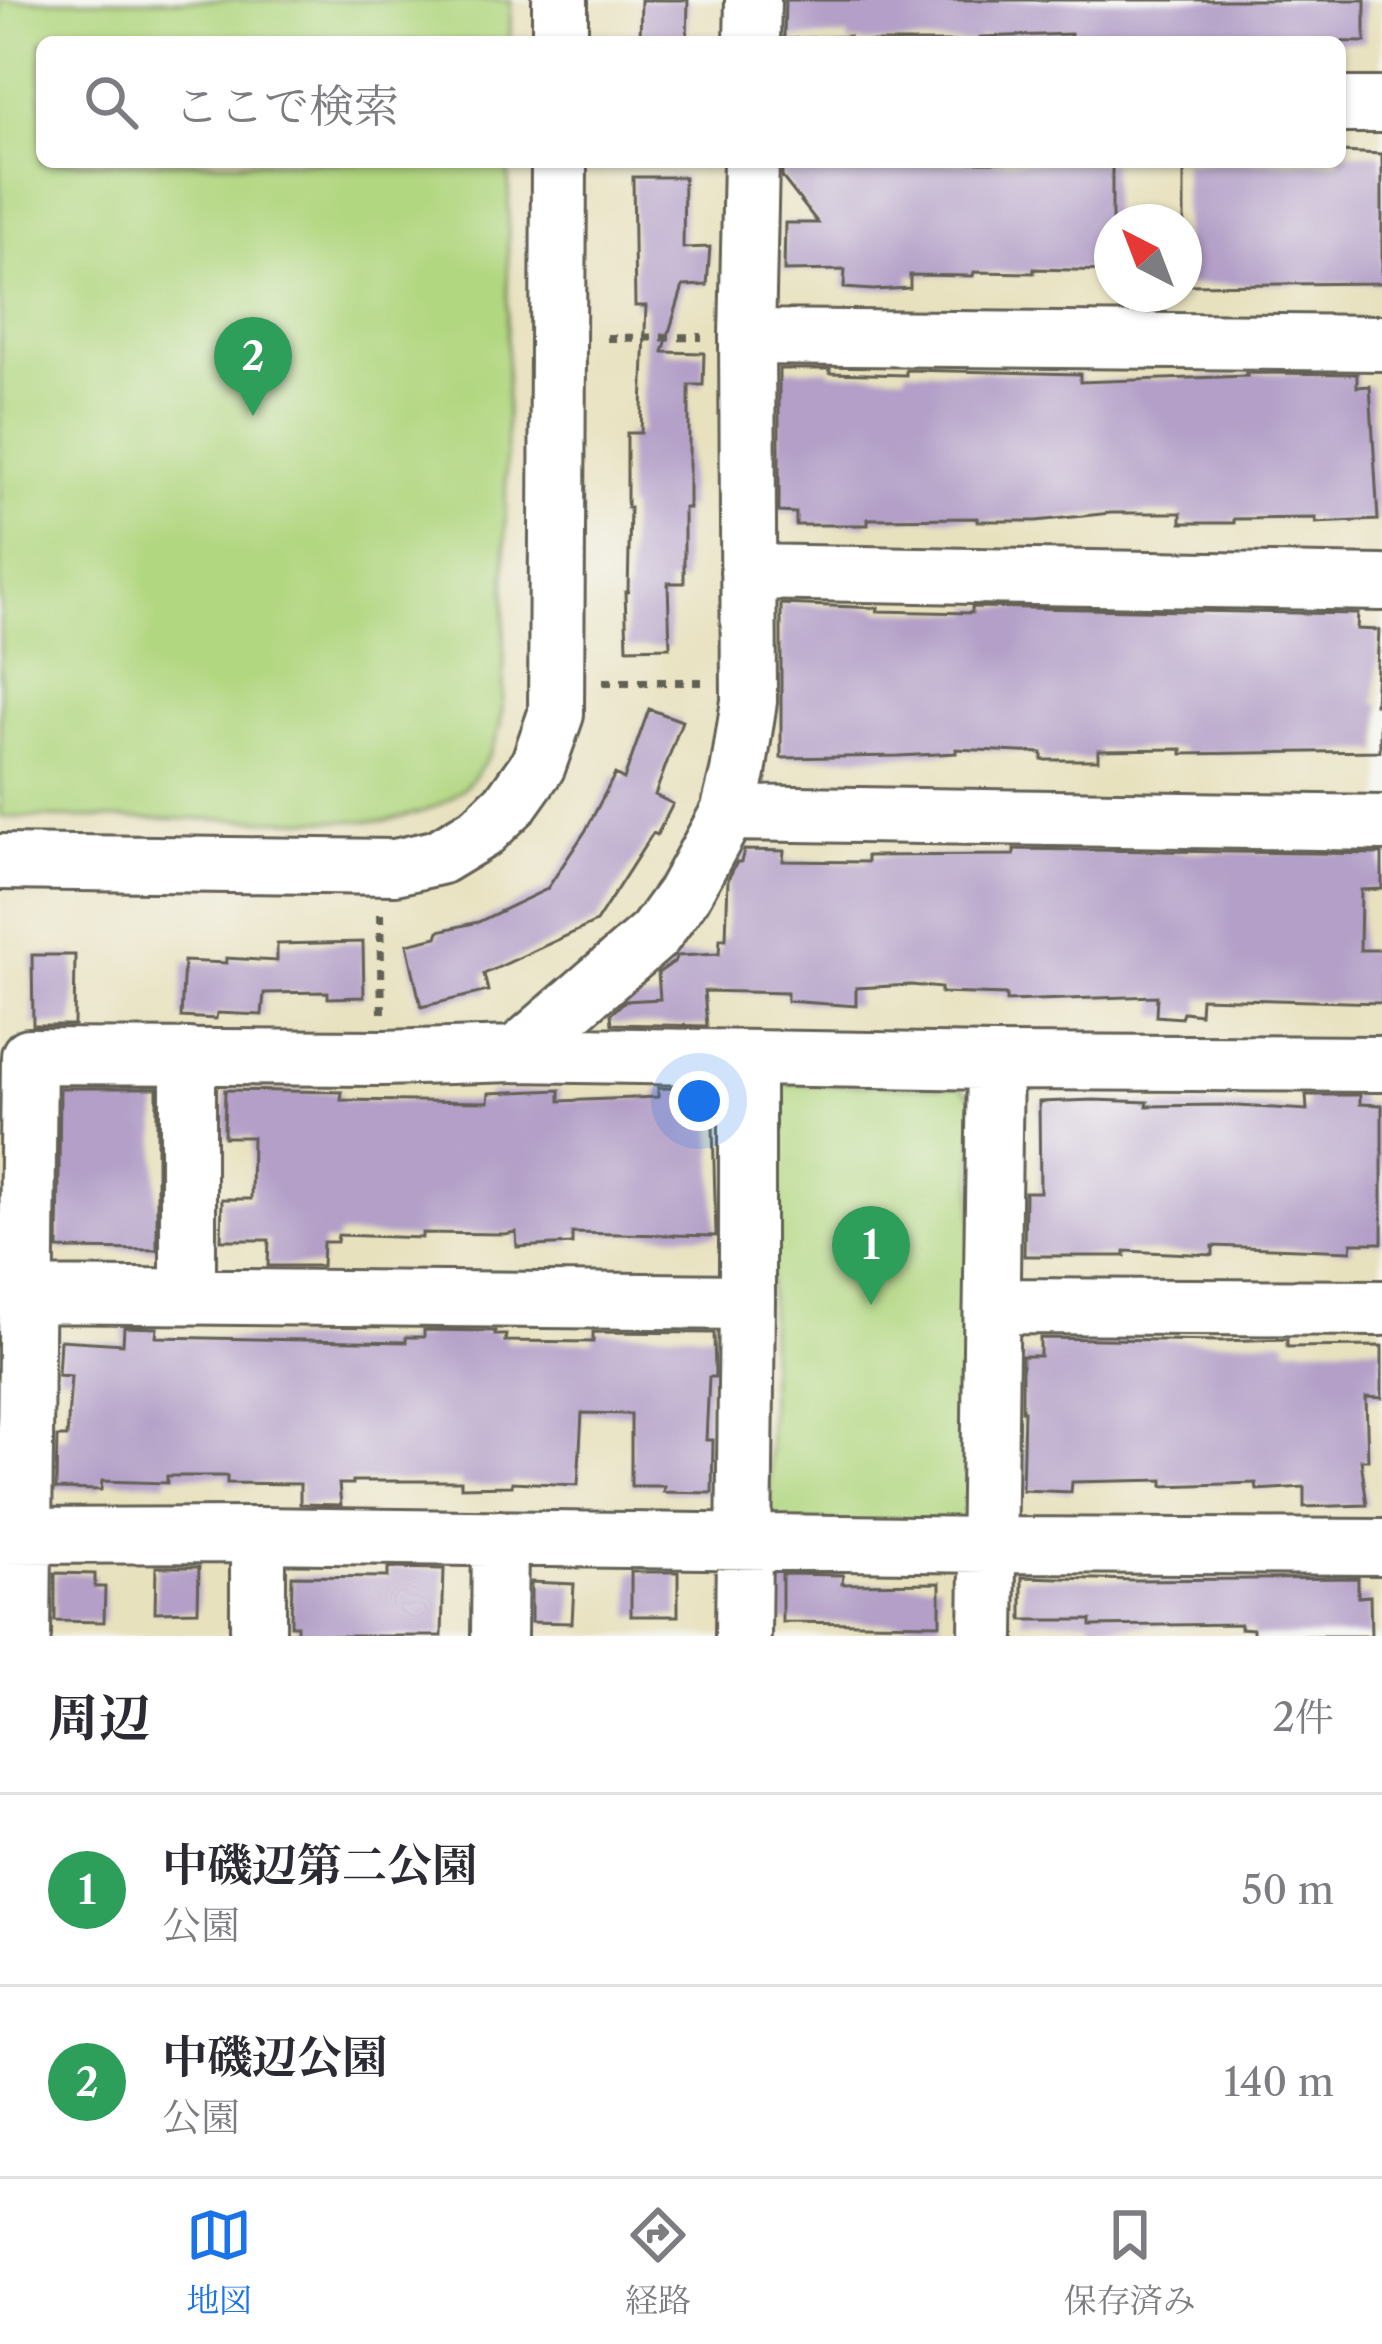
<!DOCTYPE html>
<html lang="ja">
<meta charset="utf-8">
<style>
body{margin:0;font-family:"Libre Caslon Text","Noto Serif JP",serif;background:#f2f2f3;color:#2b2b33}
.compass{position:absolute;left:1094px;top:204px;width:108px;height:108px;border-radius:50%;background:#fff;box-shadow:0 3px 9px #0004;rotate:318deg}
.you{position:absolute;left:699px;top:1101px;width:42px;height:42px;margin:-30px;border:9px solid #fff;border-radius:50%;background:#1a73e8;box-shadow:0 0 0 18px #1a73e833}
.badge{display:grid;place-items:center;width:78px;height:78px;border-radius:50%;background:#1a73e8;color:#fff;font-size:39px;font-weight:700}
.pin{position:absolute;translate:-50% -99px;filter:drop-shadow(0 3px 6px #0008)}
.pin::after{content:'';position:absolute;top:63px;width:42px;height:36px;background:inherit;clip-path:polygon(0 0,100% 0,50% 100%)}
.list{margin:0;padding:0;list-style:none}
h2{display:flex;justify-content:space-between;align-items:center;height:156px;margin:0;padding:0 48px;font-size:51px}
h2 small{font-size:39px;font-weight:400;color:#7c7c81}
.list li{display:grid;grid-template-columns:78px 1fr auto;gap:36px;align-items:center;box-sizing:border-box;height:192px;padding:0 48px;border-top:3px solid #e1e1e2}
.list b{display:block;font-size:45px;white-space:nowrap}
.list p{margin:0;font-size:39px;white-space:nowrap;color:#7c7c81}
.list em{font-size:39px;font-style:normal;color:#7c7c81}
.icon{flex:none;width:66px;height:66px;fill:none;stroke:currentColor;stroke-width:2;stroke-linecap:round;stroke-linejoin:round}
.map{position:relative;flex:none;width:1382px;height:1636px;overflow:hidden}
.search{position:absolute;background:#fff;box-shadow:0 3px 9px #0004;left:36px;right:36px;top:36px;height:132px;display:flex;align-items:center;gap:30px;box-sizing:border-box;padding:0 42px;border-radius:18px;color:#7c7c81;font-size:45px}
.sheet{height:540px;background:#fff}
nav{display:flex;justify-content:space-around;align-items:center;box-sizing:border-box;height:168px;border-top:3px solid #e1e1e2;background:#fff;font-size:33px;color:#7c7c81}
nav a{display:grid;justify-items:center;gap:6px}
nav .on{color:#1a73e8}
.map>svg:first-child{display:block}
.green{fill:#b2d781;stroke:#677a4e;stroke-width:3}
.building{fill:#b39fc7}
.lines{fill:none;stroke-linecap:round;stroke-linejoin:round}
.minor-casing{stroke:#636155;stroke-width:60}
.path{stroke:#636155;stroke-width:8;stroke-dasharray:9 9;stroke-linecap:butt}
.minor{stroke:#fff;stroke-width:54}
</style>
<div class="map">
<svg width="1382" height="1636" viewBox="0 0 1382 1636">
<rect width="100%" height="100%" fill="#f6f6f2"/>
<filter id="ink" filterUnits="userSpaceOnUse"><feTurbulence type="fractalNoise" baseFrequency=".00833" numOctaves="2"/><feDisplacementMap in="SourceGraphic" scale="24" xChannelSelector="R" yChannelSelector="G"/><feConvolveMatrix kernelMatrix="1 2 1 2 8 2 1 2 1" color-interpolation-filters="sRGB"/></filter>
<filter id="wash" filterUnits="userSpaceOnUse"><feTurbulence type="fractalNoise" baseFrequency=".004" numOctaves="4" result="noise"/><feDisplacementMap in="SourceGraphic" scale="48" xChannelSelector="R" yChannelSelector="G"/><feGaussianBlur stdDeviation="2.7" result="paint"/><feColorMatrix in="noise" values="0 0 0 0 0 0 0 0 0 0 0 0 0 0 0 0 0 1.4 0 .05"/><feComposite in="paint" operator="in"/></filter>
<g filter="url(#wash)">
<rect width="100%" height="100%" fill="#e8e1be"/>
<path class="green" d="M 0,0 L 511,0 L 510,42 L 42,42 L 42,162 L 509,162 L 504,670 C 503,688 504,708 500,726 C 492,761 464,797 429,809 C 415,815 399,817 384,821 L 0,817 Z
M 785,1084 L 960,1087 L 974,1099 L 970,1514 L 959,1526 L 781,1525 L 769,1511 L 771,1092 Z"/>
<g id="blocks">
<path class="building" d="M 641,0 L 688,0 L 687,42 L 640,42 Z
M 785,0 L 1365,0 L 1365,42 L 1136,39 L 1136,42 L 1133,42 L 1070,38 L 1071,34 L 981,37 L 976,42 L 848,42 L 849,36 L 784,39 Z
M 1340,152 L 1382,154 L 1382,283 L 1184,285 L 1184,162 L 1340,162 Z
M 782,162 L 1112,162 L 1112,271 L 1034,269 L 1034,273 L 974,272 L 973,276 L 910,275 L 910,288 L 873,290 L 844,288 L 845,270 L 784,271 L 785,223 L 818,223 L 782,177 Z
M 633,177 L 684,177 L 683,248 L 710,247 L 707,285 L 683,286 L 663,352 L 704,353 L 703,385 L 689,385 L 689,508 L 684,508 L 684,583 L 668,583 L 670,647 L 627,648 L 625,592 L 628,592 L 630,508 L 627,508 L 627,433 L 641,433 L 646,306 L 635,306 Z
M 779,369 L 830,369 L 830,373 L 906,375 L 906,370 L 1080,374 L 1080,382 L 1247,376 L 1246,373 L 1357,374 L 1357,387 L 1370,386 L 1378,520 L 1316,523 L 1316,518 L 1234,519 L 1234,523 L 1181,523 L 1181,513 L 1111,513 L 1036,521 L 977,521 L 977,518 L 868,519 L 868,525 L 796,525 L 796,513 L 779,512 Z
M 781,604 L 878,608 L 877,611 L 972,613 L 972,607 L 1358,614 L 1357,629 L 1379,630 L 1375,704 L 1380,704 L 1380,751 L 1182,754 L 1182,749 L 1098,750 L 1098,760 L 1042,760 L 1042,753 L 956,749 L 956,753 L 899,756 L 781,758 Z
M 649,709 L 682,721 L 655,795 L 673,804 L 657,835 L 653,833 L 596,922 L 484,974 L 488,991 L 421,1007 L 407,944 L 437,937 L 439,931 L 478,922 L 547,889 L 586,830 L 615,774 L 624,779 Z
M 1014,849 L 1382,854 L 1382,889 L 1361,890 L 1360,950 L 1382,950 L 1382,1003 L 1201,998 L 1200,1014 L 1183,1012 L 1181,1018 L 1156,1016 L 1157,996 L 1006,1001 L 1006,995 L 941,993 L 941,988 L 911,985 L 856,988 L 856,1006 L 787,1001 L 787,993 L 704,991 L 707,1026 L 612,1024 L 611,1014 L 625,1001 L 660,999 L 658,973 L 674,962 L 677,956 L 719,954 L 720,939 L 726,939 L 728,879 L 737,862 L 741,862 L 744,850 L 784,851 L 783,861 L 867,862 L 867,856 L 1014,855 Z
M 363,942 L 364,997 L 328,998 L 328,992 L 264,993 L 262,1015 L 217,1013 L 216,1019 L 181,1017 L 184,961 L 226,963 L 226,958 L 277,961 L 277,944 Z
M 32,955 L 75,955 L 74,1025 L 33,1025 Z
M 60,1088 L 157,1088 L 157,1250 L 58,1249 Z
M 658,1088 L 712,1089 L 716,1236 L 572,1233 L 572,1244 L 517,1247 L 516,1232 L 504,1234 L 422,1233 L 422,1238 L 338,1235 L 337,1242 L 323,1242 L 322,1266 L 268,1266 L 269,1240 L 221,1240 L 222,1199 L 251,1199 L 252,1137 L 224,1137 L 225,1090 L 342,1092 L 341,1100 L 488,1102 L 489,1093 L 560,1090 L 560,1101 L 658,1097 Z
M 1306,1095 L 1360,1095 L 1360,1104 L 1382,1105 L 1382,1243 L 1352,1243 L 1351,1251 L 1213,1246 L 1213,1255 L 1125,1251 L 1125,1256 L 1024,1256 L 1025,1192 L 1040,1192 L 1039,1102 L 1094,1100 L 1148,1102 L 1147,1106 L 1221,1105 L 1307,1110 Z
M 124,1327 L 157,1328 L 156,1337 L 406,1342 L 406,1337 L 424,1337 L 424,1330 L 495,1331 L 495,1335 L 506,1335 L 505,1341 L 593,1342 L 593,1332 L 714,1333 L 715,1377 L 709,1377 L 706,1440 L 713,1440 L 712,1493 L 663,1492 L 664,1486 L 631,1486 L 631,1414 L 582,1413 L 578,1485 L 512,1482 L 512,1486 L 461,1487 L 461,1481 L 353,1481 L 353,1484 L 339,1484 L 341,1505 L 300,1504 L 300,1484 L 227,1483 L 227,1476 L 167,1476 L 167,1483 L 102,1481 L 101,1490 L 56,1489 L 57,1437 L 67,1437 L 71,1376 L 58,1375 L 60,1340 L 123,1344 Z
M 1040,1338 L 1220,1341 L 1287,1339 L 1287,1347 L 1382,1346 L 1382,1398 L 1366,1397 L 1368,1460 L 1361,1460 L 1367,1505 L 1304,1507 L 1304,1487 L 1257,1490 L 1256,1483 L 1163,1486 L 1163,1480 L 1072,1482 L 1071,1492 L 1022,1490 L 1024,1411 L 1022,1411 L 1022,1356 L 1040,1356 Z
M 156,1567 L 199,1567 L 198,1611 L 155,1612 Z
M 388,1568 L 444,1569 L 442,1636 L 297,1636 L 297,1625 L 291,1625 L 292,1576 L 388,1577 Z
M 631,1572 L 678,1572 L 678,1616 L 631,1616 Z
M 55,1573 L 95,1574 L 95,1587 L 105,1587 L 104,1622 L 55,1621 Z
M 782,1574 L 843,1575 L 842,1584 L 940,1583 L 940,1624 L 782,1622 Z
M 1022,1577 L 1133,1580 L 1358,1578 L 1358,1597 L 1370,1596 L 1371,1636 L 1253,1636 L 1253,1629 L 1240,1628 L 1240,1624 L 1091,1626 L 1091,1620 L 1022,1620 Z
M 531,1582 L 574,1584 L 572,1623 L 531,1622 Z"/>
</g>
</g>
<g filter="url(#ink)">
<use href="#blocks" fill-opacity="0" stroke="#636155" stroke-width="3"/>
<g class="lines">
<defs>
<path id="minor" d="M 560,42 L 560,0
M 752,42 L 753,0
M 1340,105 L 1382,105
M 747,337 L 1382,343
M 748,572 L 1382,583
M 728,813 L 1382,823
M 0,862 L 395,867 L 439,857 L 482,831 L 511,803 L 538,765 L 556,714 L 559,162
M 516,1054 L 654,935 L 683,895 L 728,813 L 738,773 L 749,701 L 747,337 L 751,162
M 188,1056 L 188,1296
M 25,1295 L 747,1302
M 992,1306 L 1382,1308
M 0,1536 L 258,1535 L 988,1545 L 1382,1547
M 23,1636 L 29,1056 L 383,1058 L 516,1054 L 995,1062 L 1382,1064
M 258,1636 L 258,1535
M 499,1636 L 500,1538
M 743,1636 L 747,1302 L 747,1058
M 987,1636 L 995,1062"/>
</defs>
<use href="#minor" class="minor-casing"/>
<path class="path" d="M 607,338 L 702,337
M 603,682 L 704,682
M 380,914 L 382,1015"/>
<use href="#minor" class="minor"/>
</g>
</g>
</svg>
<svg class="compass" viewBox="-18 -18 36 36"><path d="M0-13l5 13h-10z" fill="#e53935"/><path d="M0 13l5-13h-10z" fill="#7c7c81"/></svg>
<div class="you"></div>
<div class="pin badge" style="left:871px;top:1305px;background:#2e9e5b">1</div>
<div class="pin badge" style="left:253px;top:416px;background:#2e9e5b">2</div>
<div class="search"><svg class="icon" aria-label="search" viewBox="0 0 24 24"><circle cx="10" cy="10" r="6"/><path d="M15 15l6 6"/></svg>ここで検索</div>
</div>
<section class="sheet">
<h2>周辺<small>2件</small></h2>
<ul class="list">
<li><span class="badge" style="background:#2e9e5b">1</span><div><b>中磯辺第二公園</b><p>公園</p></div><em>50 m</em></li>
<li><span class="badge" style="background:#2e9e5b">2</span><div><b>中磯辺公園</b><p>公園</p></div><em>140 m</em></li>
</ul>
</section>
<nav>
<a class="on"><svg class="icon" aria-label="map" viewBox="0 0 24 24"><path d="M3 6l6-2 6 2 6-2v14l-6 2-6-2-6 2zM9 4v14M15 6v14"/></svg>地図</a>
<a><svg class="icon" aria-label="directions" viewBox="0 0 24 24"><path d="M12 3l9 9-9 9-9-9zM9 14v-3h6M13 9l2 2-2 2"/></svg>経路</a>
<a><svg class="icon" aria-label="saved" viewBox="0 0 24 24"><path d="M7 4h10v16l-5-4-5 4z"/></svg>保存済み</a>
</nav>
